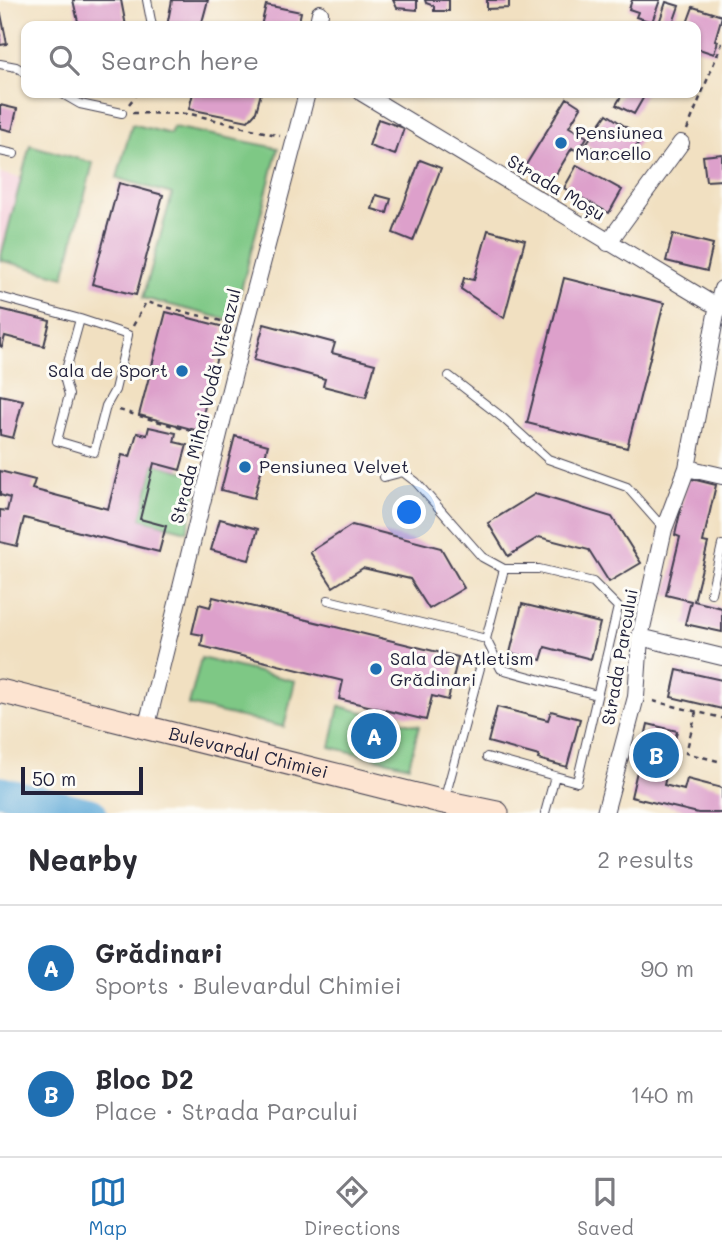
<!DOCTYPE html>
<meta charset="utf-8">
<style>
body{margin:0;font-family:Mali,sans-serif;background:#f2f2f3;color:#2b2b33}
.scale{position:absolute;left:21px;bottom:18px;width:122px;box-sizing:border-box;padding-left:7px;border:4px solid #22223b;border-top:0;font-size:19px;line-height:24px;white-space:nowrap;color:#22223b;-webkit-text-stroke:5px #fdfcf7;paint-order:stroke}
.you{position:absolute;left:410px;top:513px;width:24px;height:24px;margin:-18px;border:5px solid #fff;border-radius:50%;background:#1a73e8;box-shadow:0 0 0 10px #1a73e833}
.badge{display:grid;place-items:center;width:46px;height:46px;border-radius:50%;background:#1f6fb2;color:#fff;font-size:23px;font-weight:700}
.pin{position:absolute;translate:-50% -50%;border:4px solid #fff;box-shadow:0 2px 7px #0006}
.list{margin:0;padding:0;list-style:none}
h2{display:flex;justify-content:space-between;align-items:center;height:91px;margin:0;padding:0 28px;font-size:30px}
h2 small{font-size:23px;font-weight:400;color:#7c7c81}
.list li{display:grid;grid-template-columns:46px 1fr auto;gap:21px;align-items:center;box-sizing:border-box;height:126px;padding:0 28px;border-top:2px solid #e1e1e2}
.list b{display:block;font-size:26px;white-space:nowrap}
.list p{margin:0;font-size:23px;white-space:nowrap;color:#7c7c81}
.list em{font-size:23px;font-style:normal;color:#7c7c81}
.icon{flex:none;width:38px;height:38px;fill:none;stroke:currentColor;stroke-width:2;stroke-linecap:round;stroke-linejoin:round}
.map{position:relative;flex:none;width:722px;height:813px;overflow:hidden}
.search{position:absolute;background:#fff;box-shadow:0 2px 5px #0004;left:21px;right:21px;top:21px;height:77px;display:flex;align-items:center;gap:18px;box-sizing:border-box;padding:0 24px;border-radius:14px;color:#7c7c81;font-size:26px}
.sheet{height:343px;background:#fff}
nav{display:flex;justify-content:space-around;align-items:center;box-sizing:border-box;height:98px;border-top:2px solid #e1e1e2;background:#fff;font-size:19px;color:#7c7c81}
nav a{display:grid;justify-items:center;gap:4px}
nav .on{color:#1f6fb2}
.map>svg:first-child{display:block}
.built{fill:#f5cfdb}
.green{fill:#7ec885;stroke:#507560;stroke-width:2}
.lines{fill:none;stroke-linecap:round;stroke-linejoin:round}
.river{stroke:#60aad8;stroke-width:30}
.building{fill:#dda0cb}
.lane-casing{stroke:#413e4f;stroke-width:10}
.street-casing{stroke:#413e4f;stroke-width:18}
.secondary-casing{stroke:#413e4f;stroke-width:25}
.path{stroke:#413e4f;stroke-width:2.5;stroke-dasharray:5 5;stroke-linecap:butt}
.lane{stroke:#fff;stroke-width:8}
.street{stroke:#fff;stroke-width:16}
.secondary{stroke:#fde4d1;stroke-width:23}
.poi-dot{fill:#1f6fb2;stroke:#fdfcf7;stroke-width:2.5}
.labels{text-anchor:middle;stroke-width:6;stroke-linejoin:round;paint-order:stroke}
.poi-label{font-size:18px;fill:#22223b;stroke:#fdfcf7;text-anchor:start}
.street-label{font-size:18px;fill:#22223b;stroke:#fdfcf7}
</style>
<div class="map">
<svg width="722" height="813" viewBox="0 0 722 813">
<rect width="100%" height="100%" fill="#fdfcf7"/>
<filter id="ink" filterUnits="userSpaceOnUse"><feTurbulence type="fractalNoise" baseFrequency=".0143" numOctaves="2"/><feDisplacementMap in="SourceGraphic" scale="14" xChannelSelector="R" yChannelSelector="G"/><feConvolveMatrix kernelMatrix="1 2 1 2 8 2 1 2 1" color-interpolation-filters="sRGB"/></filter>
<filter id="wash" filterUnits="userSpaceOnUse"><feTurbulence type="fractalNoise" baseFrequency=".00686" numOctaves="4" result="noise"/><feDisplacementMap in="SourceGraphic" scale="28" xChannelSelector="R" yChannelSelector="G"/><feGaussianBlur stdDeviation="1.57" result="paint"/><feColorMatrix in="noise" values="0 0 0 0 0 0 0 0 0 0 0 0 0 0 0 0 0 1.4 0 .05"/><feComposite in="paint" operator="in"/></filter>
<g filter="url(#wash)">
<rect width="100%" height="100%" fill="#f1e0c1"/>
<path class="built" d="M 0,173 L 21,178 L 0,255 Z"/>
<path class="green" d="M 132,124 L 170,134 L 173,127 L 278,148 L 233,321 L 143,298 L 172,194 L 117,178 Z
M 30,145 L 93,163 L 64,277 L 0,260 Z
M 154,463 L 200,476 L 187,531 L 140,519 Z
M 201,658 L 295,681 L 284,727 L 189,705 Z
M 339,706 L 419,726 L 409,766 L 330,747 Z"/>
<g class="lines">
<path class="river" d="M 0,791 L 92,813"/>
</g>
<g id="blocks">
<path class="building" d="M 73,0 L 121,0 L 126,26 L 79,26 Z
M 172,0 L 208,0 L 201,26 L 167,26 Z
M 393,0 L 417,0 L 417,10 L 397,8 Z
M 425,0 L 449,0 L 449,11 L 434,11 L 434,6 L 426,3 Z
M 487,0 L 509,0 L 509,8 L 487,9 Z
M 632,0 L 660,0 L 652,22 L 636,17 L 638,12 L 629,9 Z
M 666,2 L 679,6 L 672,26 L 658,26 Z
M 266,5 L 301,12 L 298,26 L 261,26 Z
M 693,7 L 722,16 L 715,40 L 718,41 L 714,54 L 696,48 L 696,26 L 686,26 Z
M 0,14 L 1,14 L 7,44 L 0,45 Z
M 193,93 L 261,93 L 256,112 L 248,121 L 189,109 Z
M 623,93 L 646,93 L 634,114 L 616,105 Z
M 567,98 L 581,107 L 569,127 L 587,137 L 578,152 L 572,148 L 550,184 L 524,168 Z
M 0,105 L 17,109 L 12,131 L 0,128 Z
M 607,114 L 642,138 L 631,155 L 606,158 L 586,144 Z
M 378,119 L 404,128 L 395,155 L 369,146 Z
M 722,154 L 722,180 L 706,181 L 703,156 Z
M 420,160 L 441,168 L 413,241 L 393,233 Z
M 577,165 L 622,190 L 609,213 L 564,188 Z
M 119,183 L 163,195 L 136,295 L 92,284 Z
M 376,195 L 391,199 L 387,213 L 372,209 Z
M 488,230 L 525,240 L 504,318 L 461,289 L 464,278 L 474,280 Z
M 673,234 L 713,244 L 707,271 L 666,261 Z
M 564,278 L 664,303 L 627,448 L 527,423 Z
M 0,309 L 50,321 L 44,346 L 5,336 L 2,347 L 0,346 Z
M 166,312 L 224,327 L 199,431 L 139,415 Z
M 264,324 L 335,343 L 332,353 L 375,364 L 366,397 L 323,386 L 325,379 L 254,360 Z
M 0,395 L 23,400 L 13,438 L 0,435 Z
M 149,427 L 176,433 L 174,442 L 187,445 L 180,470 L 154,463 L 140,519 L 166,526 L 159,552 L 24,518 L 17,546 L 0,542 L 0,510 L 7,511 L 10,498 L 0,495 L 0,471 L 35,480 L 32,489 L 108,509 L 122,455 L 130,457 L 137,433 L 147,435 Z
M 235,436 L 268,445 L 254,498 L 221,490 Z
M 688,478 L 716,485 L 703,542 L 708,543 L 694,601 L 722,608 L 722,632 L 685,624 L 691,601 L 666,595 L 680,537 L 675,535 Z
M 535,494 L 612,517 L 641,563 L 609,582 L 589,550 L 539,537 L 508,556 L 488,523 Z
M 220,519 L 258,529 L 249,560 L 211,550 Z
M 352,525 L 441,548 L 464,588 L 429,609 L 410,579 L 363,568 L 333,587 L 310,552 Z
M 213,597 L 458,657 L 448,700 L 432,696 L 426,720 L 339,699 L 343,681 L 201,646 L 203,635 L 192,633 L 199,604 L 210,607 Z
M 522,604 L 600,623 L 591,659 L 545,647 L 541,660 L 510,653 Z
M 677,670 L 722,680 L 722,709 L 671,697 Z
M 497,707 L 548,720 L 551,711 L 580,719 L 567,767 L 538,759 L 539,756 L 488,742 Z
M 648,724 L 677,731 L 664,785 L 684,790 L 687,779 L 722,788 L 722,813 L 698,813 L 631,797 Z"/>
</g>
</g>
<g filter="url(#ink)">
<use href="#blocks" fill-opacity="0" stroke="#413e4f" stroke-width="2"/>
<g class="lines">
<defs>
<path id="lane" d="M 147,0 L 152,26
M 0,64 L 16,67 L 26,73
M 61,93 L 80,104 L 122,113
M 0,151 L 14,154
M 0,297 L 80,319 L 128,335 L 115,390 L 106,406 L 94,452 L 57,441 L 69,395 L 64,377 L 80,319
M 449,376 L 503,418 L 548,459 L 627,487 L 664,529
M 384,477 L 403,472 L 416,482 L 482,557 L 504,569 L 539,569 L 593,582 L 618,607 L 577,782 L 555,776 L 545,813
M 711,593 L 722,545
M 328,600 L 486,639 L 504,569
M 486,639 L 501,669 L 597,695
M 487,757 L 555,776
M 444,801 L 480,668"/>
<path id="street" d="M 317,26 L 320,13
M 362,93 L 709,302 L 718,304
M 608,243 L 681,143
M 687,468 L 722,476
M 640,637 L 722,657
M 146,729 L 246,325 L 307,93
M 605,813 L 636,697 L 640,637 L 664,529 L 687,468 L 718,304 L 722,289"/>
<g id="secondary">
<path id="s1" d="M 0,691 L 444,802 L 497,813"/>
</g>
</defs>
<use href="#lane" class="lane-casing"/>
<use href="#street" class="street-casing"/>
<use href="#secondary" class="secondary-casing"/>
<path class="path" d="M 129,104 L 138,93
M 132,113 L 191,114 L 280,136
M 687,130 L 722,43
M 133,326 L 146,302 L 229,323
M 119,410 L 201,434
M 653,701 L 722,718
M 696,712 L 686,753 L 722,762"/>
<use href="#lane" class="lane"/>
<use href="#street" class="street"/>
<use href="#secondary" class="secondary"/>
</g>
</g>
<g class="poi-dot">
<circle cx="561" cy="143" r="7"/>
<circle cx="182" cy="371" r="7"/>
<circle cx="245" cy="467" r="7"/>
<circle cx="376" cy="669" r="7"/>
</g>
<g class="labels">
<g class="poi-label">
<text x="575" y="139">Pensiunea<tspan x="575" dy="21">Marcello</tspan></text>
<text x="168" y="377" text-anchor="end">Sala de Sport</text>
<text x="259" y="473">Pensiunea Velvet</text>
<text x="390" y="665">Sala de Atletism<tspan x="390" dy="21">Grădinari</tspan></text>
</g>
<g class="street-label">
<text transform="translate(556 188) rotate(31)" y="6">Strada Moșu</text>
<text transform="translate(206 406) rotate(-76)" y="6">Strada Mihai Vodă Viteazul</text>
<text transform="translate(620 657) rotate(-80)" y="6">Strada Parcului</text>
<text dy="6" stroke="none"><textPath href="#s1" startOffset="256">Bulevardul Chimiei</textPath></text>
</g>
</g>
</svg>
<div class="scale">50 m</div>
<div class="you"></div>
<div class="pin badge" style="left:374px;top:736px">A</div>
<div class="pin badge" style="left:656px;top:755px">B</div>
<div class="search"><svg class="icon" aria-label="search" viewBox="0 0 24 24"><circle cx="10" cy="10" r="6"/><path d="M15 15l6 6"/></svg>Search here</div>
</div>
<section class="sheet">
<h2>Nearby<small>2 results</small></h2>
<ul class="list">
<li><span class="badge">A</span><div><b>Grădinari</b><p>Sports · Bulevardul Chimiei</p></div><em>90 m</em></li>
<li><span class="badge">B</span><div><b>Bloc D2</b><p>Place · Strada Parcului</p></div><em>140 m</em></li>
</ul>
</section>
<nav>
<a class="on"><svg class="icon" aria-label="map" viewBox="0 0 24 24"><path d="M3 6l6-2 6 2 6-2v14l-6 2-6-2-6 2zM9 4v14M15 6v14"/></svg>Map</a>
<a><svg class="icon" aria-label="directions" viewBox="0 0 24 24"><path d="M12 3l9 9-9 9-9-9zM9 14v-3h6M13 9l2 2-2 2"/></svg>Directions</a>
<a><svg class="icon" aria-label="saved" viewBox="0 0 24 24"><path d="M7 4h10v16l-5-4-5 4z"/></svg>Saved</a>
</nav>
